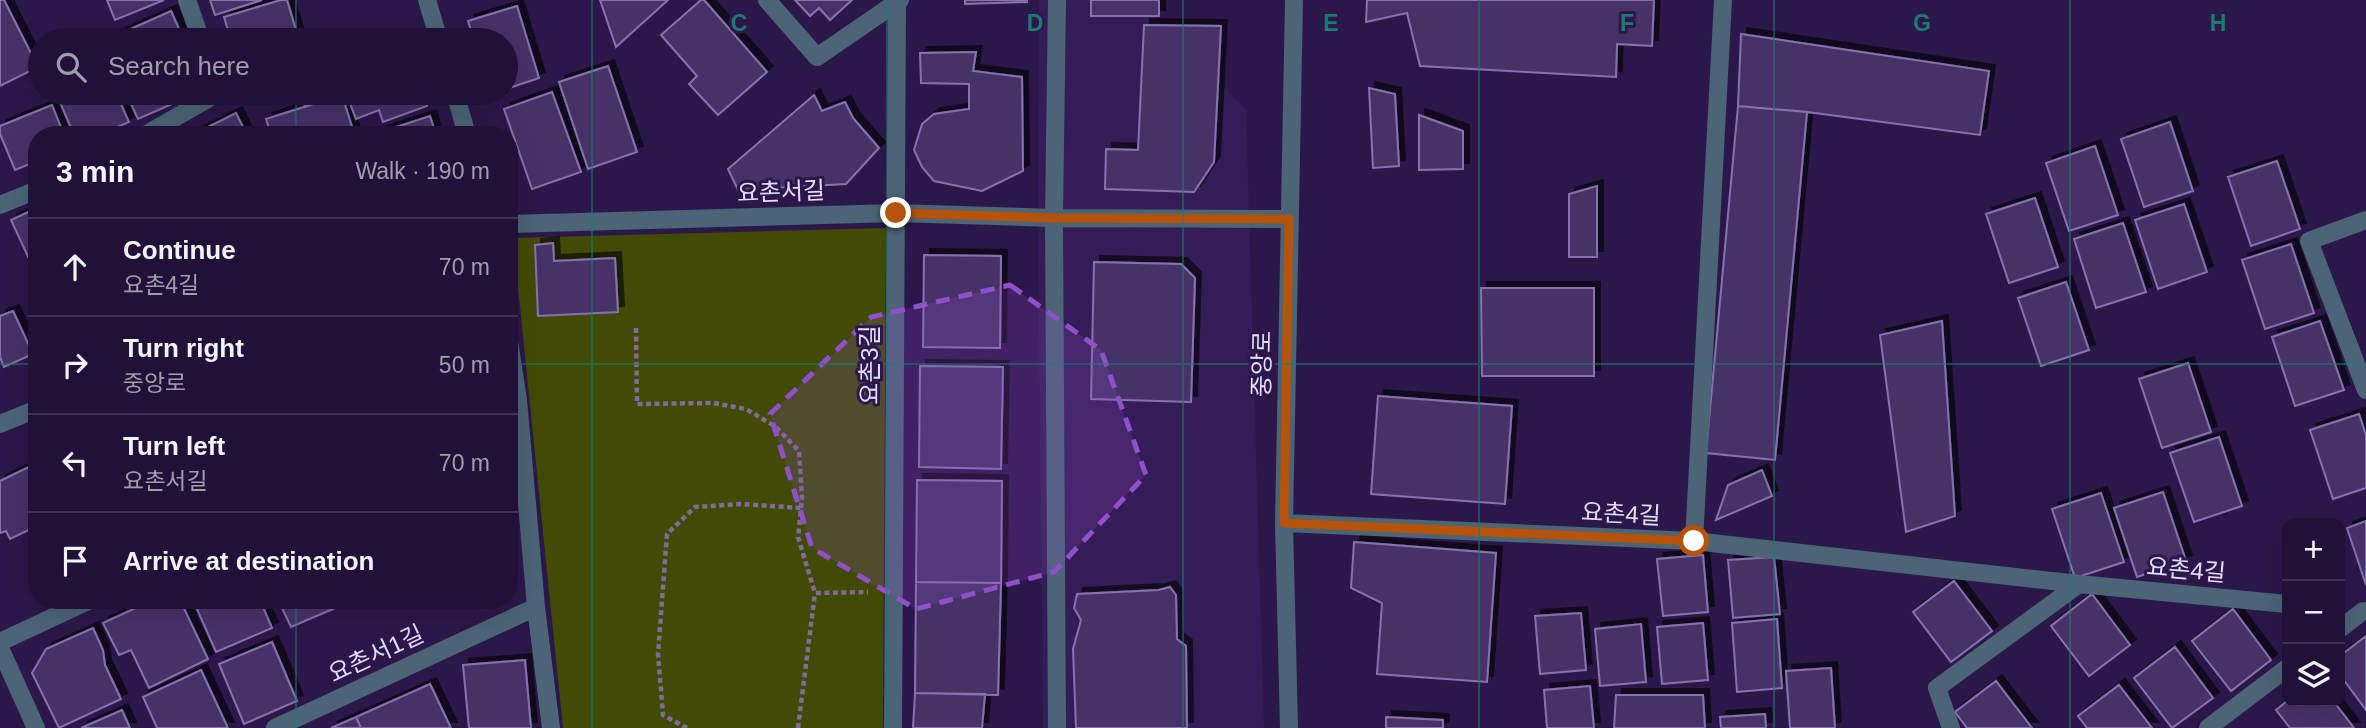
<!DOCTYPE html>
<meta charset="utf-8">
<style>
body{margin:0;font-family:Helvetica,"Noto Sans KR",sans-serif;background:#291a40;color:#f1f3f6}
.controls{position:absolute;right:21px;bottom:21px;display:grid;overflow:hidden;border-radius:14px;box-shadow:0 7px 28px #0002}
.controls button{width:63px;height:63px;display:grid;place-items:center;padding:0;border:0;border-bottom:2px solid #3e3153;background:#211138;color:#f1f3f6;font:35px sans-serif}
.stop{position:absolute;width:21px;height:21px;margin:-16px;border:5px solid #b45309;border-radius:50%;background:#fff}
.stop.end{background:#b45309;border-color:#fff;box-shadow:0 2px 7px #0008}
.list{margin:0;padding:0;list-style:none}
h2{display:flex;justify-content:space-between;align-items:center;height:91px;margin:0;padding:0 28px;font-size:30px}
h2 small{font-size:23px;font-weight:400;color:#a29dae}
.list li{display:grid;grid-template-columns:46px 1fr auto;gap:21px;align-items:center;box-sizing:border-box;height:98px;padding:0 28px;border-top:2px solid #3e3153}
.list b{display:block;font-size:26px;white-space:nowrap}
.list p{margin:0;font-size:23px;white-space:nowrap;color:#a29dae}
.list em{font-size:23px;font-style:normal;color:#a29dae}
.icon{flex:none;width:38px;height:38px;fill:none;stroke:currentColor;stroke-width:2;stroke-linecap:round;stroke-linejoin:round}
.map{position:relative;flex:none;width:2366px;height:728px;overflow:hidden}
.search{position:absolute;background:#211138;box-shadow:0 7px 28px #0002;left:28px;top:28px;width:490px;height:77px;display:flex;align-items:center;gap:18px;box-sizing:border-box;padding:0 24px;border-radius:38px;color:#a29dae;font-size:26px}
.panel{position:absolute;background:#211138;box-shadow:0 7px 28px #0002;left:28px;top:126px;width:490px;height:483px;border-radius:28px}
.map>svg:first-child{display:block}
.built{fill:#341c56}
.green{fill:#414b05}
.building{fill:#463368;stroke:#8673ae;stroke-width:2;filter:url(#shadow)}
.lines{fill:none;stroke-linecap:round;stroke-linejoin:round}
.path{stroke:#7d6d98;stroke-width:4.5;stroke-dasharray:5 3.5;stroke-linecap:butt}
.minor{stroke:#4b6476;stroke-width:18}
.route{stroke:#b45309;stroke-width:9}
.marked{fill:#904fcb;fill-opacity:0.2;stroke:#904fcb;stroke-width:5;stroke-dasharray:14 9;stroke-linejoin:round}
.grid{fill:none;stroke:#1a7b75;stroke-width:2;stroke-opacity:0.55}
.labels{text-anchor:middle;stroke-width:6;stroke-linejoin:round;paint-order:stroke}
.street-label{font-size:24px;fill:#e4dbfc;stroke:#2c174a}
.grid-label{font-size:23px;text-anchor:middle;font-weight:bold;fill:#1a7b75;stroke:#2c174a;stroke-width:6;stroke-linejoin:round;paint-order:stroke}
</style>
<div class="map">
<svg width="2366" height="728" viewBox="0 0 2366 728">
<defs>
<filter id="shadow"><feDropShadow dx="6" dy="-6" stdDeviation="0" flood-color="#0009"/></filter>
</defs>
<rect width="100%" height="100%" fill="#2c174a"/>
<path class="built" d="M 1039,0 L 1139,0 L 1246,110 L 1264,728 L 1043,728 L 1038,225 Z"/>
<path class="green" d="M 886,228 L 883,728 L 563,728 L 513,238 Z"/>
<path class="building" d="M 0,0 L 4,0 L 38,67 L 0,86 Z
M 107,0 L 164,0 L 115,20 Z
M 210,0 L 262,0 L 215,15 Z
M 281,0 L 287,0 L 299,40 L 231,40 L 224,17 Z
M 600,0 L 668,0 L 616,47 Z
M 701,0 L 704,0 L 767,72 L 718,115 L 689,84 L 697,76 L 661,35 Z
M 795,0 L 852,0 L 830,20 L 819,8 L 810,16 Z
M 965,0 L 1027,0 L 1027,2 L 965,4 Z
M 1091,0 L 1159,0 L 1159,16 L 1091,16 Z
M 1367,0 L 1654,0 L 1652,46 L 1617,44 L 1616,77 L 1420,66 L 1407,13 L 1366,22 Z
M 517,6 L 539,78 L 506,89 L 506,40 L 474,40 L 468,21 Z
M 171,11 L 184,40 L 106,40 Z
M 1144,25 L 1221,26 L 1214,162 L 1194,192 L 1105,189 L 1106,149 L 1138,150 Z
M 1741,34 L 1989,71 L 1980,135 L 1807,112 L 1738,106 Z
M 976,52 L 973,71 L 1022,77 L 1023,171 L 982,191 L 934,181 L 922,167 L 914,150 L 922,124 L 934,114 L 969,109 L 969,84 L 921,83 L 920,53 Z
M 608,66 L 637,152 L 588,169 L 559,82 Z
M 1369,88 L 1395,94 L 1399,166 L 1373,168 Z
M 552,92 L 581,172 L 532,189 L 504,109 Z
M 56,93 L 116,93 L 129,122 L 99,135 L 74,135 Z
M 126,93 L 189,93 L 188,97 L 138,119 Z
M 299,93 L 329,93 L 330,98 L 305,107 Z
M 346,93 L 422,93 L 427,106 L 383,122 L 379,110 L 356,119 Z
M 342,95 L 354,133 L 271,135 L 266,119 Z
M 814,95 L 822,111 L 845,102 L 853,118 L 879,148 L 846,184 L 738,190 L 728,169 Z
M 52,105 L 64,135 L 37,135 L 37,161 L 15,170 L 0,134 L 0,126 Z
M 1738,106 L 1807,112 L 1775,460 L 1706,453 Z
M 236,113 L 247,135 L 192,135 Z
M 1419,115 L 1463,131 L 1463,169 L 1419,170 Z
M 430,116 L 436,135 L 372,135 Z
M 2170,122 L 2193,191 L 2144,207 L 2121,139 Z
M 2095,146 L 2118,215 L 2069,231 L 2046,163 Z
M 2277,161 L 2300,229 L 2251,246 L 2228,177 Z
M 1597,186 L 1597,257 L 1569,257 L 1569,194 Z
M 2035,198 L 2058,267 L 2009,283 L 1986,214 Z
M 2184,204 L 2207,272 L 2158,289 L 2135,220 Z
M 37,208 L 37,276 L 11,220 Z
M 2123,223 L 2146,292 L 2096,308 L 2074,239 Z
M 553,243 L 554,261 L 615,258 L 618,312 L 538,316 L 535,245 Z
M 2291,244 L 2314,313 L 2265,329 L 2242,260 Z
M 924,255 L 1001,256 L 1000,348 L 923,347 Z
M 1094,262 L 1181,264 L 1195,278 L 1191,402 L 1091,399 Z
M 2066,282 L 2089,350 L 2041,366 L 2018,298 Z
M 1481,288 L 1594,288 L 1594,376 L 1482,376 Z
M 13,311 L 33,354 L 4,367 L 0,357 L 0,316 Z
M 1942,321 L 1955,516 L 1906,532 L 1880,335 Z
M 2320,321 L 2344,390 L 2295,406 L 2272,337 Z
M 2188,363 L 2211,432 L 2162,448 L 2139,379 Z
M 920,366 L 1003,367 L 1001,469 L 919,467 Z
M 1378,396 L 1512,406 L 1505,504 L 1371,494 Z
M 2359,414 L 2366,435 L 2366,488 L 2333,499 L 2310,430 Z
M 2219,437 L 2242,506 L 2194,522 L 2170,453 Z
M 37,463 L 37,526 L 10,539 L 6,531 L 0,533 L 0,481 Z
M 1762,470 L 1772,496 L 1716,520 L 1728,485 Z
M 917,480 L 1002,481 L 1001,583 L 916,582 Z
M 2163,492 L 2186,561 L 2137,577 L 2114,508 Z
M 2101,493 L 2124,562 L 2075,578 L 2052,509 Z
M 2366,521 L 2366,585 L 2347,528 Z
M 1354,542 L 1496,553 L 1487,682 L 1377,674 L 1382,603 L 1351,588 Z
M 1703,555 L 1708,612 L 1663,616 L 1657,559 Z
M 1774,557 L 1780,614 L 1733,618 L 1728,560 Z
M 1954,581 L 1992,631 L 1951,662 L 1913,612 Z
M 916,582 L 1001,583 L 998,695 L 915,693 Z
M 1170,587 L 1176,595 L 1177,639 L 1186,646 L 1187,728 L 1076,728 L 1073,649 L 1081,620 L 1074,608 L 1077,594 L 1159,590 Z
M 2092,594 L 2130,645 L 2089,676 L 2051,626 Z
M 153,600 L 180,600 L 208,659 L 149,688 L 131,650 L 119,655 L 103,623 Z
M 193,600 L 260,600 L 272,628 L 216,652 Z
M 291,600 L 354,600 L 291,627 L 282,608 L 293,604 Z
M 2233,609 L 2271,660 L 2231,691 L 2192,641 Z
M 1581,613 L 1586,670 L 1540,674 L 1535,616 Z
M 1777,619 L 1782,688 L 1737,692 L 1732,623 Z
M 1703,623 L 1708,680 L 1662,684 L 1657,627 Z
M 1641,624 L 1646,682 L 1600,686 L 1595,629 Z
M 93,628 L 103,650 L 105,665 L 121,699 L 59,728 L 32,673 L 46,649 Z
M 2366,636 L 2366,710 L 2340,675 L 2340,656 Z
M 272,642 L 297,701 L 244,724 L 219,664 Z
M 2175,647 L 2213,698 L 2172,728 L 2134,678 Z
M 525,660 L 531,728 L 469,728 L 463,665 Z
M 1831,668 L 1835,728 L 1790,728 L 1786,671 Z
M 201,670 L 228,728 L 157,728 L 143,697 Z
M 1996,681 L 2032,728 L 1967,728 L 1955,712 Z
M 430,684 L 451,728 L 361,728 L 356,717 Z
M 2119,685 L 2152,728 L 2087,728 L 2078,716 Z
M 1590,686 L 1594,728 L 1547,728 L 1544,690 Z
M 915,693 L 985,694 L 982,728 L 913,728 Z
M 1616,695 L 1703,695 L 1705,728 L 1614,728 Z
M 2287,701 L 2334,702 L 2354,728 L 2290,728 L 2276,710 Z
M 122,710 L 130,728 L 81,728 Z
M 1765,714 L 1766,728 L 1721,728 L 1720,717 Z
M 356,717 L 361,728 L 331,728 Z
M 1386,717 L 1443,720 L 1443,728 L 1386,728 Z"/>
<g class="lines">
<path class="path" d="M 636,328 L 637,404 L 713,403 L 746,409 L 776,427 L 799,451 L 802,498 L 798,537 L 815,593 L 868,592
M 687,728 L 663,715 L 658,654 L 667,534 L 695,507 L 741,504 L 801,508
M 798,728 L 815,593"/>
<path class="minor" d="M 187,0 L 201,40
M 427,0 L 439,40
M 767,0 L 817,57 L 900,0
M 1057,0 L 1054,218 L 1057,728
M 455,93 L 467,135
M 145,135 L 218,93
M 0,205 L 37,190
M 2366,220 L 2309,241 L 2366,390
M 509,224 L 896,213 L 1054,218 L 1289,219
M 509,341 L 518,400 L 536,607 L 551,728
M 0,424 L 37,409
M 1284,523 L 1694,541 L 2079,584 L 2287,604
M 1694,541 L 1723,0
M 2340,629 L 2363,611
M 0,642 L 90,600
M 0,648 L 36,728
M 275,728 L 536,607
M 893,728 L 897,3
M 1289,728 L 1284,523 L 1294,0
M 1951,728 L 1937,688 L 2079,584
M 2208,728 L 2287,668"/>
</g>
<g class="lines">
<path class="route" d="M 896,213 L 1054,218 L 1289,219 L 1284,523 L 1694,541"/>
</g>
<path class="marked" d="M 1010,285 L 1101,350 L 1146,475 L 1054,572 L 916,609 L 812,548 L 770,414 L 871,317 Z"/>
<path class="grid" d="M 296,0 L 296,40M 592,0 L 592,728M 887,0 L 887,728M 1183,0 L 1183,728M 1479,0 L 1479,728M 1774,0 L 1774,728M 2070,0 L 2070,728M 296,93 L 296,135M 0,364 L 37,364M 509,364 L 2366,364M 296,600 L 296,728"/>
<g class="labels">
<g class="street-label">
<text transform="translate(781 192) rotate(-2)" y="8">요촌서길</text>
<text transform="translate(1262 364) rotate(-89)" y="8">중앙로</text>
<text transform="translate(870 365) rotate(-90)" y="8">요촌3길</text>
<text transform="translate(1621 514) rotate(3)" y="8">요촌4길</text>
<text transform="translate(2186 570) rotate(5)" y="8">요촌4길</text>
<text transform="translate(376 654) rotate(-25)" y="8">요촌서1길</text>
</g>
</g>
<g class="grid-label">
<text x="739" y="31">C</text>
<text x="1035" y="31">D</text>
<text x="1331" y="31">E</text>
<text x="1627" y="31">F</text>
<text x="1922" y="31">G</text>
<text x="2218" y="31">H</text>
</g>
</svg>
<div class="controls">
<button>+</button>
<button>−</button>
<button><svg class="icon" aria-label="layers" viewBox="0 0 24 24"><path d="M12 4l9 5-9 5-9-5zM3 14l9 5 9-5"/></svg></button>
</div>
<div class="stop" style="left:1694px;top:541px"></div>
<div class="stop end" style="left:896px;top:213px"></div>
<div class="search"><svg class="icon" aria-label="search" viewBox="0 0 24 24"><circle cx="10" cy="10" r="6"/><path d="M15 15l6 6"/></svg>Search here</div>
<section class="panel">
<h2>3 min<small>Walk · 190 m</small></h2>
<ul class="list">
<li><svg class="icon" aria-label="ahead" viewBox="0 0 24 24"><path d="M12 20V5M6 11l6-6 6 6"/></svg><div><b>Continue</b><p>요촌4길</p></div><em>70 m</em></li>
<li><svg class="icon" aria-label="right" viewBox="0 0 24 24"><path d="M7 20v-9h11M14 6l5 5-5 5"/></svg><div><b>Turn right</b><p>중앙로</p></div><em>50 m</em></li>
<li><svg class="icon" aria-label="left" viewBox="0 0 24 24"><path d="M17 20v-9H6M10 6l-5 5 5 5"/></svg><div><b>Turn left</b><p>요촌서길</p></div><em>70 m</em></li>
<li><svg class="icon" aria-label="arrive" viewBox="0 0 24 24"><path d="M6 21V4h12l-3 4 3 4H6"/></svg><div><b>Arrive at destination</b></div></li>
</ul>
</section>
</div>
